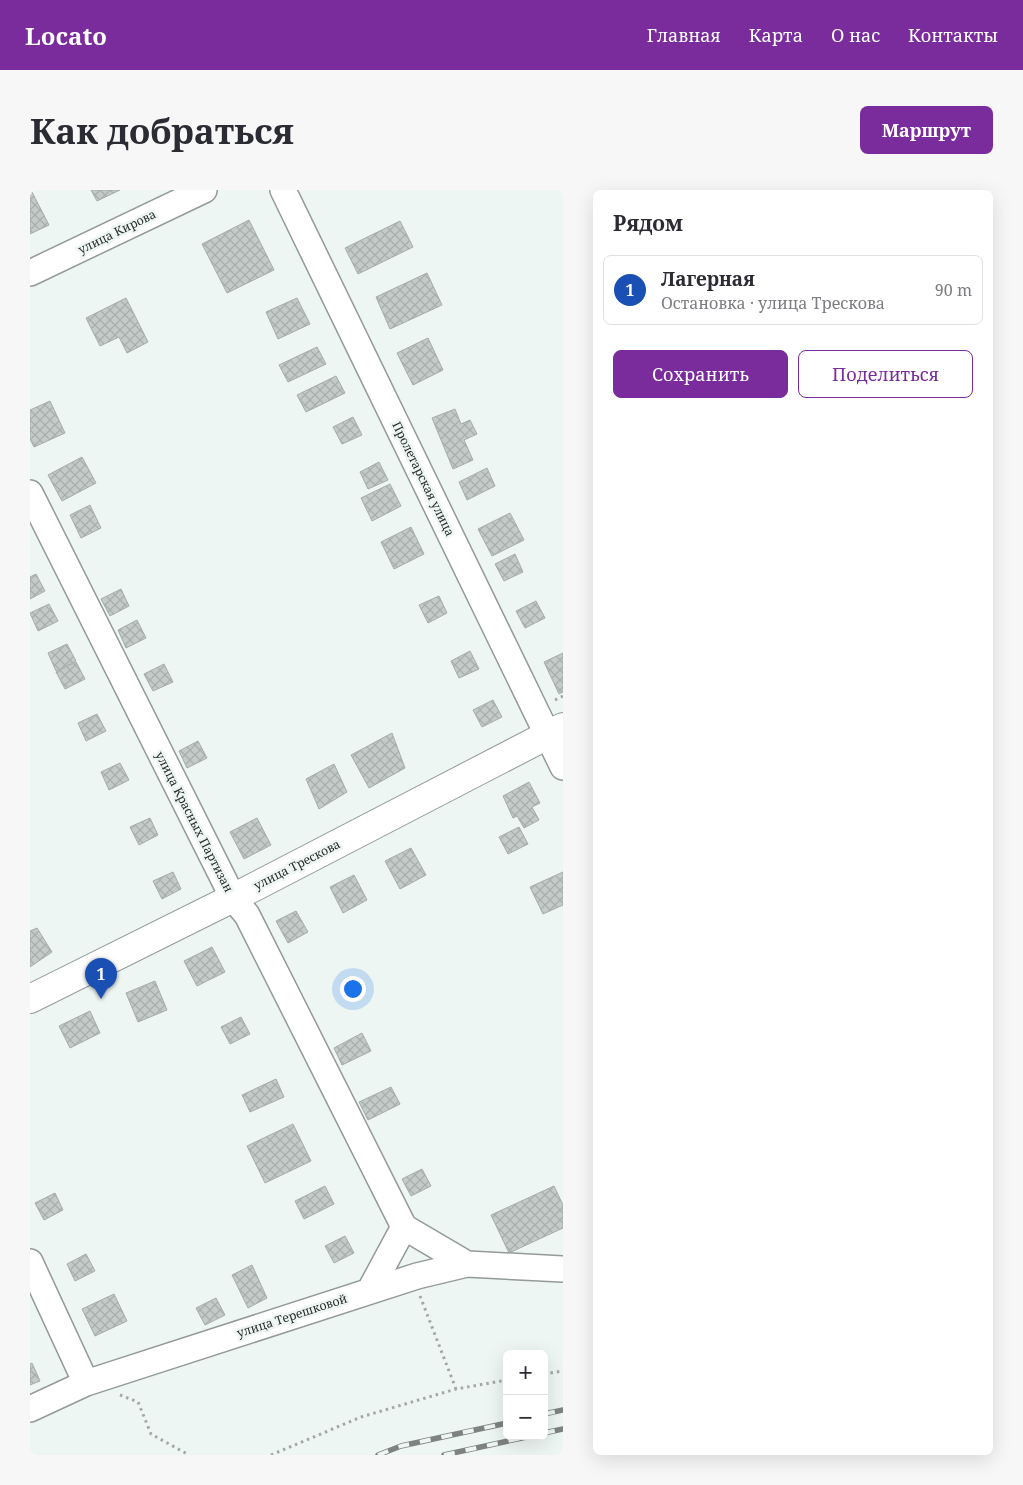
<!DOCTYPE html>
<html lang="ru">
<meta charset="utf-8">
<style>
body{margin:0;font-family:"Noto Serif",serif;background:#f7f7f7;color:#2b2b33}
.controls{position:absolute;right:15px;bottom:15px;display:grid;overflow:hidden;border-radius:8px;box-shadow:0 5px 20px #0002}
.controls button{width:45px;height:45px;display:grid;place-items:center;padding:0;border:0;border-bottom:1px solid #e1e1e2;background:#fff;color:#2b2b33;font:25px sans-serif}
.you{position:absolute;left:322px;top:798px;width:18px;height:18px;margin:-12px;border:4px solid #fff;border-radius:50%;background:#1a73e8;box-shadow:0 0 0 8px #1a73e833}
.badge{display:grid;place-items:center;width:32px;height:32px;border-radius:50%;background:#7a2b9c;color:#fff;font-size:16px;font-weight:700}
.pin{position:absolute;translate:-50% -41px;filter:drop-shadow(0 1px 2px #0008)}
.pin::after{content:'';position:absolute;top:26px;width:18px;height:15px;background:inherit;clip-path:polygon(0 0,100% 0,50% 100%)}
.list{margin:0;padding:0;list-style:none}
h2{display:flex;justify-content:space-between;align-items:center;height:65px;margin:0;padding:0 20px;font-size:21px}
h2 small{font-size:16px;font-weight:400;color:#7c7c81}
.list li{display:grid;grid-template-columns:32px 1fr auto;gap:15px;align-items:center;box-sizing:border-box;height:70px;margin:0 10px 10px;padding:0 10px;border:1px solid #e1e1e2;border-radius:8px}
.list b{display:block;font-size:19px;white-space:nowrap}
.list p{margin:0;font-size:16px;white-space:nowrap;color:#7c7c81}
.list em{font-size:16px;font-style:normal;color:#7c7c81}
.actions{display:flex;gap:10px;padding:15px 20px}
.actions a{flex:1;padding:11px 0;border:1px solid #7a2b9c;border-radius:8px;text-align:center;font-size:18px;color:#7a2b9c}
.actions .main{background:#7a2b9c;color:#fff}
.map{position:relative;flex:none;width:533px;height:1265px;overflow:hidden;border-radius:8px}
header{display:flex;align-items:center;gap:30px;box-sizing:border-box;height:70px;padding:0 25px;background:#7a2b9c;color:#fff}
header strong{font-size:24px}
nav{display:flex;gap:28px;margin-inline-start:auto;font-size:18px}
.intro{display:flex;align-items:center;justify-content:space-between;box-sizing:border-box;height:120px;padding:0 30px}
h1{margin:0;font-size:35px}
.button{padding:12px 22px;border-radius:8px;background:#7a2b9c;color:#fff;font-size:18px;font-weight:700}
main{display:flex;gap:30px;padding:0 30px}
aside{flex:1;background:#fff;border-radius:8px;box-shadow:0 5px 20px #0002}
.map>svg:first-child{display:block}
.building{fill:url(#building-cross-hatch);stroke:#a5adab}
.lines{fill:none;stroke-linecap:round;stroke-linejoin:round}
.minor-casing{stroke:#939a98;stroke-width:28}
.major-casing{stroke:#939a98;stroke-width:30}
.path{stroke:#a2a8a6;stroke-width:3;stroke-dasharray:2.5 4;stroke-linecap:butt}
.minor{stroke:#fff;stroke-width:25}
.major{stroke:#fff;stroke-width:28}
.rail-casing{stroke:#7e8382;stroke-width:5.5}
.rail{stroke:#eef6f4;stroke-width:4;stroke-dasharray:11;stroke-linecap:butt}
.labels{text-anchor:middle;stroke-width:5;stroke-linejoin:round;paint-order:stroke}
.street-label{font-size:12px;fill:#292c2b;stroke:#eef6f4}
</style>
<header>
<strong>Locato</strong>
<nav><a>Главная</a><a>Карта</a><a>О нас</a><a>Контакты</a></nav>
</header>
<div class="intro"><h1>Как добраться</h1><a class="button">Маршрут</a></div>
<main>
<div class="map">
<svg width="533" height="1265" viewBox="0 0 533 1265">
<defs>
<pattern id="building-cross-hatch" width="8" height="8" patternUnits="userSpaceOnUse" patternTransform="scale(1.25)"><rect width="8" height="8" fill="#c3cbc9"/><path d="M0 0l8 8M0 8l8-8" fill="none" stroke="#a8aead"/></pattern>
</defs>
<rect width="100%" height="100%" fill="#eef6f4"/>
<path class="building" d="M 61,0 L 90,0 L 67,11 Z
M 2,2 L 19,35 L 0,44 L 0,3 Z
M 219,30 L 244,80 L 197,103 L 172,54 Z
M 370,31 L 383,57 L 328,84 L 315,58 Z
M 397,83 L 412,115 L 360,139 L 346,107 Z
M 96,108 L 118,152 L 97,163 L 89,147 L 70,156 L 56,128 Z
M 267,108 L 280,134 L 248,149 L 236,122 Z
M 398,148 L 413,180 L 383,195 L 367,163 Z
M 287,157 L 296,174 L 258,192 L 249,175 Z
M 306,186 L 315,203 L 276,222 L 267,205 Z
M 20,211 L 35,243 L 4,257 L 0,249 L 0,220 Z
M 425,219 L 431,234 L 440,230 L 447,244 L 434,250 L 443,270 L 423,279 L 402,228 Z
M 323,227 L 332,245 L 312,254 L 303,237 Z
M 52,267 L 66,293 L 32,311 L 18,285 Z
M 349,272 L 358,290 L 338,299 L 330,282 Z
M 457,278 L 465,296 L 437,310 L 429,292 Z
M 360,294 L 371,316 L 342,331 L 331,308 Z
M 60,315 L 71,338 L 51,348 L 40,325 Z
M 480,323 L 494,350 L 462,366 L 448,339 Z
M 381,337 L 394,364 L 364,379 L 351,352 Z
M 485,364 L 493,382 L 474,391 L 465,374 Z
M 6,384 L 15,401 L 0,409 L 0,387 Z
M 91,399 L 99,416 L 80,426 L 71,409 Z
M 409,406 L 417,423 L 398,433 L 389,415 Z
M 506,411 L 515,428 L 495,438 L 486,421 Z
M 19,414 L 28,431 L 8,441 L 0,423 Z
M 107,430 L 116,448 L 96,458 L 88,440 Z
M 37,454 L 46,471 L 26,481 L 18,463 Z
M 440,461 L 449,479 L 429,488 L 421,471 Z
M 533,463 L 533,502 L 529,504 L 514,472 Z
M 46,472 L 55,489 L 35,499 L 26,482 Z
M 134,474 L 143,492 L 123,501 L 114,484 Z
M 463,510 L 472,527 L 452,537 L 443,520 Z
M 67,524 L 76,541 L 56,551 L 48,533 Z
M 362,543 L 375,578 L 339,598 L 321,565 Z
M 168,551 L 177,568 L 157,578 L 149,561 Z
M 90,573 L 99,590 L 79,600 L 71,582 Z
M 304,574 L 317,602 L 289,619 L 276,589 Z
M 499,592 L 510,613 L 502,617 L 509,630 L 494,638 L 487,626 L 483,628 L 473,606 Z
M 120,628 L 128,645 L 109,655 L 100,637 Z
M 227,628 L 241,655 L 214,669 L 200,642 Z
M 489,637 L 498,654 L 478,664 L 469,647 Z
M 381,658 L 396,685 L 370,699 L 355,671 Z
M 143,682 L 151,699 L 132,709 L 123,691 Z
M 533,682 L 533,715 L 513,724 L 500,697 Z
M 324,685 L 337,710 L 313,723 L 300,697 Z
M 266,721 L 278,742 L 258,753 L 246,731 Z
M 7,738 L 22,762 L 0,777 L 0,741 Z
M 182,757 L 195,782 L 167,796 L 154,771 Z
M 125,791 L 137,820 L 108,832 L 96,803 Z
M 60,821 L 70,843 L 40,858 L 29,836 Z
M 211,827 L 220,844 L 200,854 L 191,837 Z
M 332,843 L 341,861 L 312,875 L 304,858 Z
M 246,889 L 254,907 L 220,922 L 212,905 Z
M 361,897 L 370,914 L 338,930 L 329,912 Z
M 263,934 L 281,971 L 235,993 L 217,956 Z
M 392,979 L 401,996 L 381,1006 L 372,989 Z
M 295,996 L 304,1014 L 274,1029 L 265,1011 Z
M 524,996 L 533,1015 L 533,1038 L 479,1063 L 461,1025 Z
M 25,1003 L 33,1020 L 14,1030 L 5,1013 Z
M 315,1046 L 324,1063 L 304,1073 L 295,1056 Z
M 56,1064 L 65,1081 L 45,1091 L 37,1074 Z
M 222,1075 L 237,1108 L 218,1118 L 202,1085 Z
M 84,1104 L 97,1131 L 65,1146 L 52,1119 Z
M 186,1108 L 195,1125 L 175,1135 L 166,1118 Z
M 2,1173 L 10,1191 L 0,1195 L 0,1174 Z"/>
<g class="lines">
<defs>
<path id="minor" d="M 253,0 L 533,577
M 0,83 L 174,0
M 0,303 L 203,708 L 217,725 L 374,1037 L 437,1074
M 0,1072 L 56,1193
M 340,1100 L 374,1037
M 0,1219 L 56,1193 L 387,1086 L 437,1074 L 533,1079"/>
<path id="major" d="M 0,809 L 203,708 L 533,537"/>
</defs>
<use href="#minor" class="minor-casing"/>
<use href="#major" class="major-casing"/>
<path class="path" d="M 525,510 L 533,506
M 390,1106 L 426,1199
M 514,1184 L 533,1181
M 90,1205 L 108,1212 L 121,1244 L 159,1265
M 241,1265 L 331,1227 L 426,1199 L 477,1190"/>
<use href="#minor" class="minor"/>
<use href="#major" class="major"/>
<defs>
<path id="rail" d="M 514,1224 L 533,1220
M 514,1243 L 533,1239
M 348,1265 L 371,1256 L 477,1233
M 414,1265 L 501,1246"/>
</defs>
<use href="#rail" class="rail-casing"/>
<use href="#rail" class="rail"/>
</g>
<g class="labels">
<g class="street-label">
<text transform="translate(87 42) rotate(-26)" y="4">улица Кирова</text>
<text transform="translate(393 289) rotate(64)" y="4">Пролетарская улица</text>
<text transform="translate(164 632) rotate(63)" y="4">улица Красных Партизан</text>
<text transform="translate(267 675) rotate(-27)" y="4">улица Трескова</text>
<text transform="translate(262 1126) rotate(-18)" y="4">улица Терешковой</text>
</g>
</g>
</svg>
<div class="controls">
<button>+</button>
<button>−</button>
</div>
<div class="you"></div>
<div class="pin badge" style="left:71px;top:809px;background:#1a4fb4">1</div>
</div>
<aside>
<h2>Рядом<small></small></h2>
<ul class="list">
<li><span class="badge" style="background:#1a4fb4">1</span><div><b>Лагерная</b><p>Остановка · улица Трескова</p></div><em>90 m</em></li>
</ul>
<div class="actions"><a class="main">Сохранить</a><a>Поделиться</a></div>
</aside>
</main>
